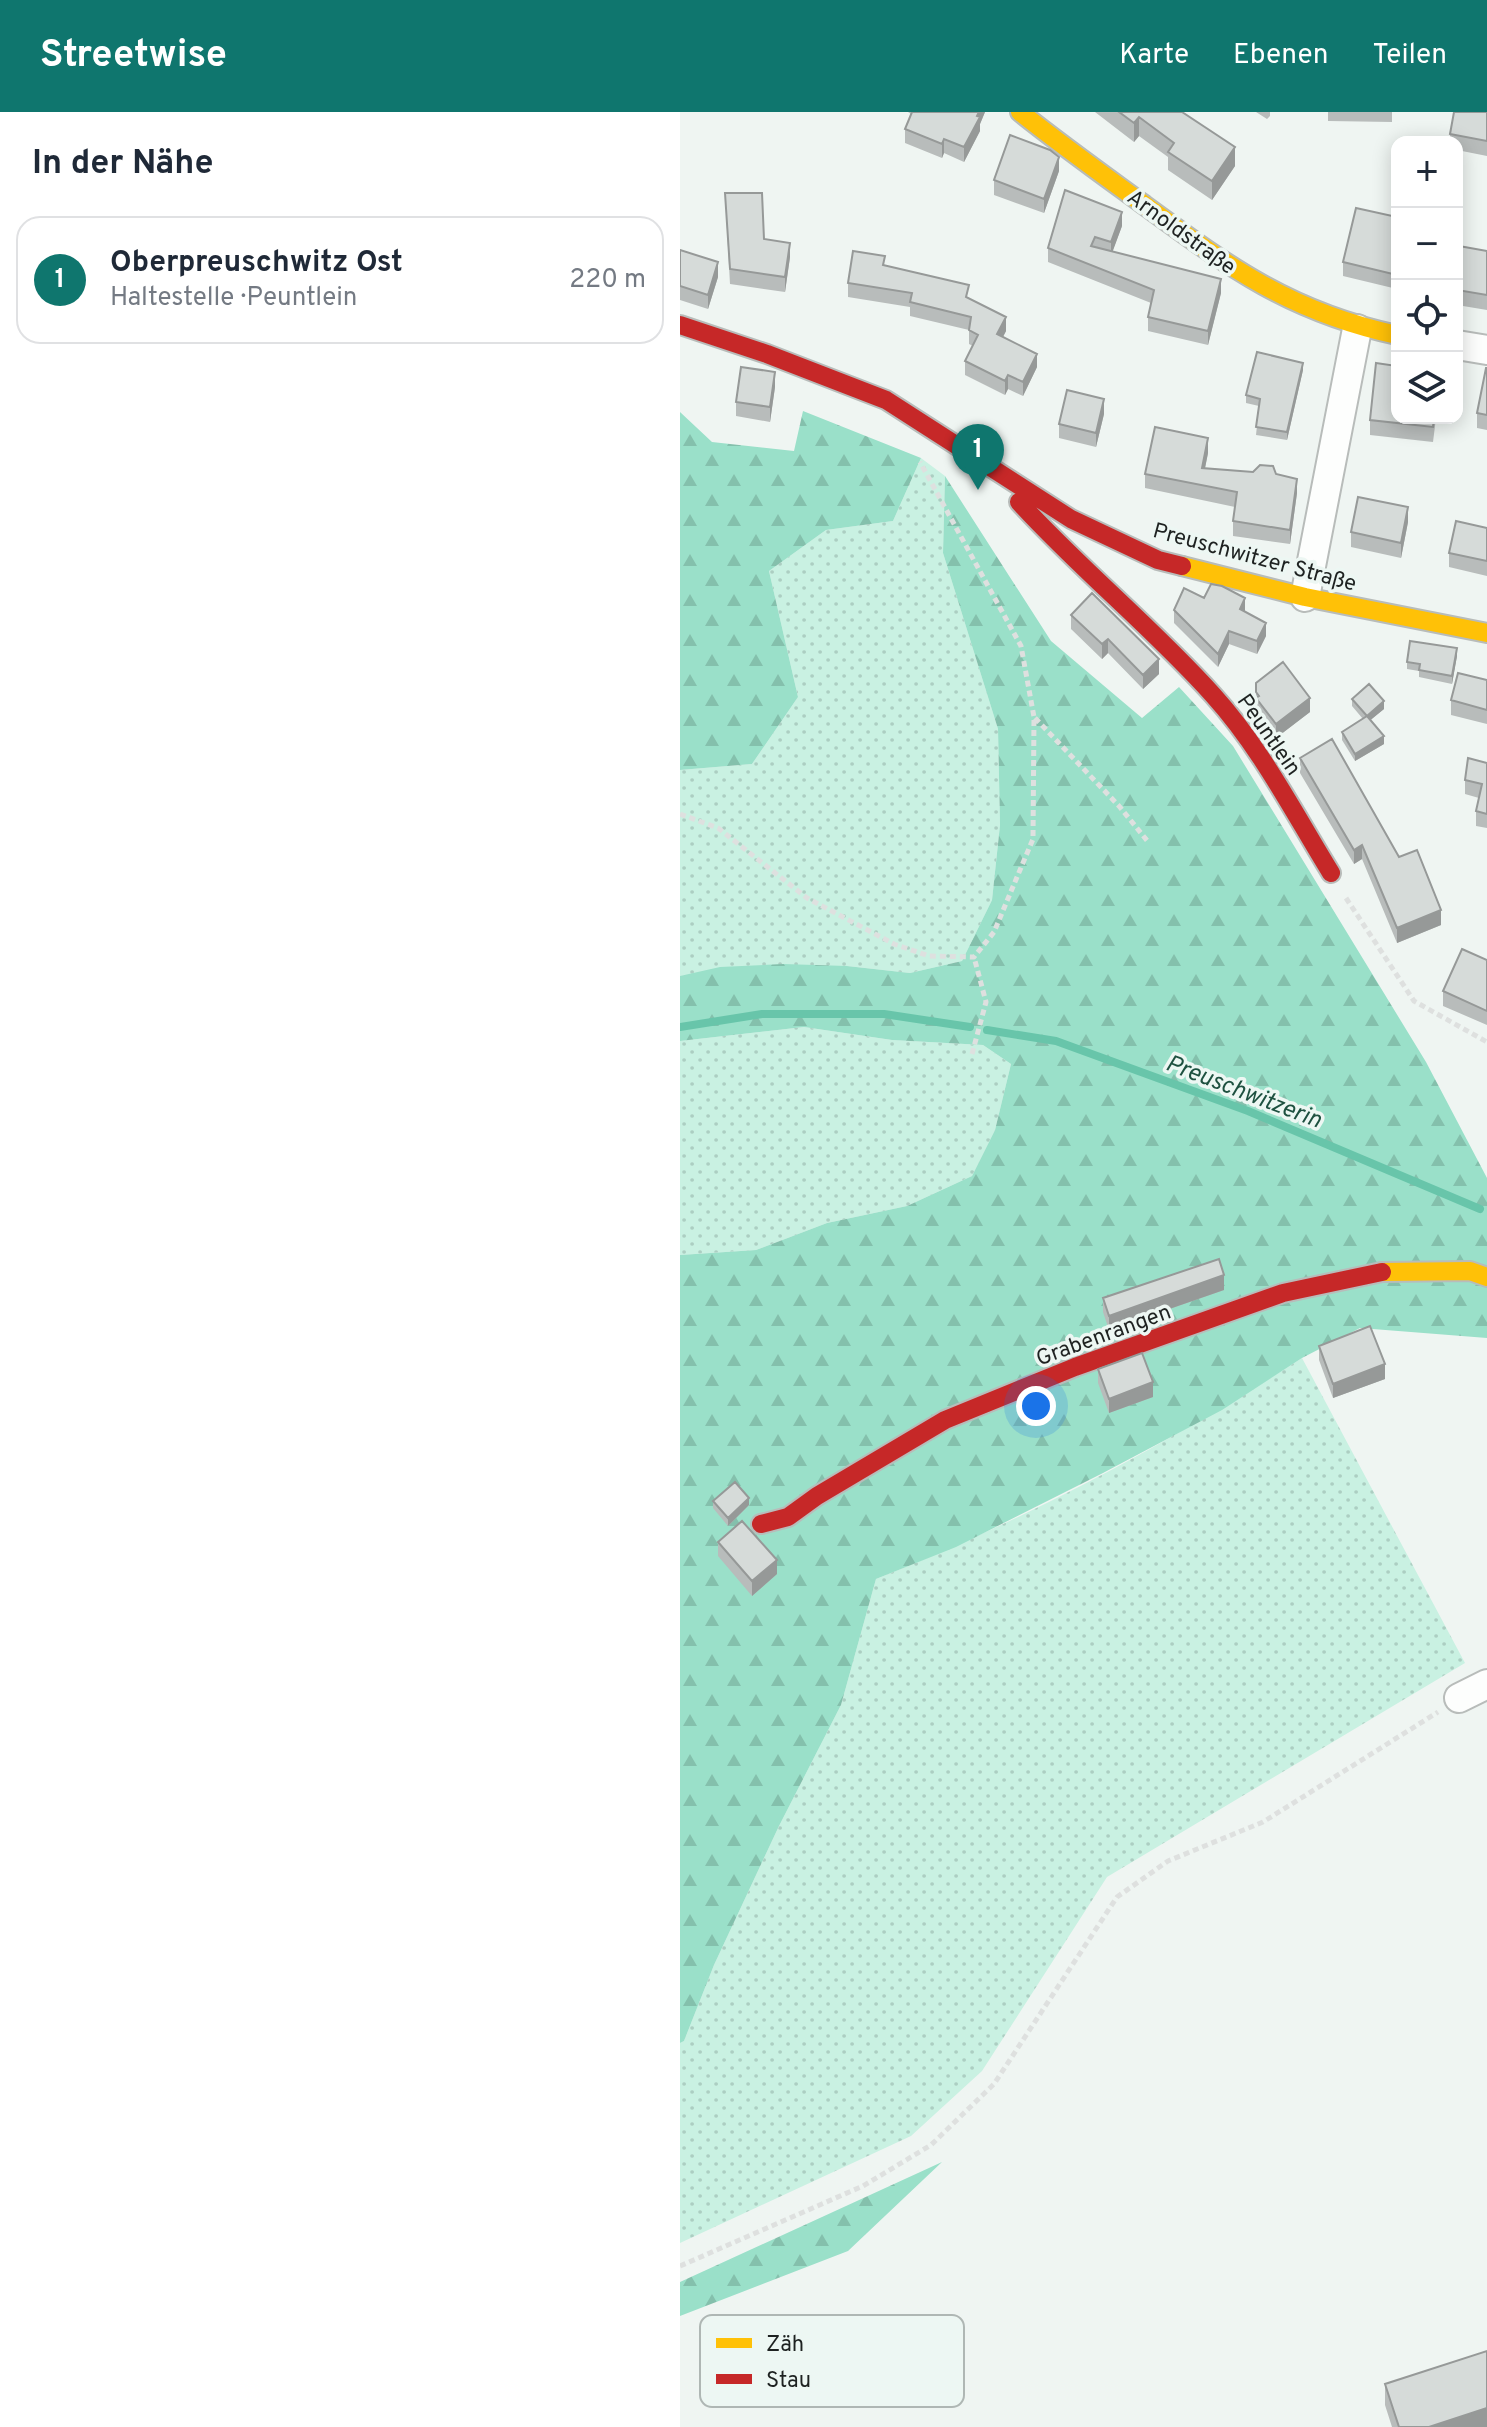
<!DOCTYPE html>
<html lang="de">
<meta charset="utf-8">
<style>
body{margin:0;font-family:Overpass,sans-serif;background:#f2f2f3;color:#1f2937}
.controls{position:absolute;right:24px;top:24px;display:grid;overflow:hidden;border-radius:16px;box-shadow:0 4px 20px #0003}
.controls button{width:72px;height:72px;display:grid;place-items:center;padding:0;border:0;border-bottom:2px solid #e0e1e3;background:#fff;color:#1f2937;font:40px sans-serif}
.you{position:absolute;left:356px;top:1294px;width:28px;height:28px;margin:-20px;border:6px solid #fff;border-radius:50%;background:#1a73e8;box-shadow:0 0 0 12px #1a73e833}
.badge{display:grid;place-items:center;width:52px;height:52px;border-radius:50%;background:#0f766e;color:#fff;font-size:26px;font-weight:700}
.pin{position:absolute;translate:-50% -66px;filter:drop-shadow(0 2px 4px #0008)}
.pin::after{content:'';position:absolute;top:42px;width:28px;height:24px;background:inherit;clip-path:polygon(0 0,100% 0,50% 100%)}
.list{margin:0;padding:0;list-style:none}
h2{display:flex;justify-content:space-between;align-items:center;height:104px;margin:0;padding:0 32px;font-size:34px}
h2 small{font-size:26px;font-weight:400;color:#747a83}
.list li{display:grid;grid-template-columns:52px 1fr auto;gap:24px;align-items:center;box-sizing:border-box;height:128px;margin:0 16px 16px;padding:0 16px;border:2px solid #e0e1e3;border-radius:24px}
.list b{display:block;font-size:30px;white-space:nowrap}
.list p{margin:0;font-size:26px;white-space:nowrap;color:#747a83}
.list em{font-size:26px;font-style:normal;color:#747a83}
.icon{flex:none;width:44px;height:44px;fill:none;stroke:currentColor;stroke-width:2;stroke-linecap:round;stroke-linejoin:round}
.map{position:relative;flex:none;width:807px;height:2315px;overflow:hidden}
header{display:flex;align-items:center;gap:48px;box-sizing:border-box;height:112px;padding:0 40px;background:#0f766e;color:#fff}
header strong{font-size:38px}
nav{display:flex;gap:44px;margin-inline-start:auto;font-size:28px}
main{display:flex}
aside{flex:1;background:#fff}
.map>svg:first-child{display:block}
.grass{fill:url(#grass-dots)}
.forest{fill:url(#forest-firs)}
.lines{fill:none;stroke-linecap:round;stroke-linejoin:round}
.stream{stroke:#68c5aa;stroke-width:8}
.street-casing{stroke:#b8bcba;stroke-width:32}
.slow-casing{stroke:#b8bcba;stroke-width:22}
.jam-casing{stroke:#b8bcba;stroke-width:22}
.path{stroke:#dee0df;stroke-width:5;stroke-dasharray:6 4;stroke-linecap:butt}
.street{stroke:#fdfefd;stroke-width:28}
.slow{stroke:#ffc107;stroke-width:18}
.jam{stroke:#c62828;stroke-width:18}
.wall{fill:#b8bcbb}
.shaded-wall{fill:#969998}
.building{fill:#d6dbd9;stroke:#969998;stroke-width:2}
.labels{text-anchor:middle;stroke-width:7;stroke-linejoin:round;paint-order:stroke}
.street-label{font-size:22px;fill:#1e2221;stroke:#edf7f3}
.water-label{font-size:24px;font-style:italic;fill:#1e5140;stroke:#edf7f3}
.key{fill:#edf7f3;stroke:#afb7b4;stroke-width:2}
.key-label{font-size:22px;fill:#1e2221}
</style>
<header>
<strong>Streetwise</strong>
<nav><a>Karte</a><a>Ebenen</a><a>Teilen</a></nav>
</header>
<main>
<aside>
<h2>In der Nähe<small></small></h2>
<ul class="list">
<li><span class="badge">1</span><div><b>Oberpreuschwitz Ost</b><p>Haltestelle · Peuntlein</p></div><em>220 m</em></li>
</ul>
</aside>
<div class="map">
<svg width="807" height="2315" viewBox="0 0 807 2315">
<defs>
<pattern id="grass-dots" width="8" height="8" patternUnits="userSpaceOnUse" patternTransform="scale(2)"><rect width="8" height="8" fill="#c9f1e2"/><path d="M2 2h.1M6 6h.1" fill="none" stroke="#accec2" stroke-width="1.8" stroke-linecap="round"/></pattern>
<pattern id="forest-firs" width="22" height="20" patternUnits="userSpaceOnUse" patternTransform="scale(2)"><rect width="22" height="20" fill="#9ae0c9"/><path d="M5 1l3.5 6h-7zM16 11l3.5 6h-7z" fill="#84c0ac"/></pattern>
</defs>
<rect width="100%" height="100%" fill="#eff5f2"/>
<path class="grass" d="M 241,346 L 265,364 L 263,441 L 318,617 L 320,713 L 312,788 L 282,849 L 230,861 L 167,854 L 0,864 L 0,658 L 72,652 L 118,585 L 89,459 L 146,418 L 213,409 Z
M 124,915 L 212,928 L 303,933 L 331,952 L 315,1018 L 292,1064 L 227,1094 L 147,1111 L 76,1138 L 0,1143 L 0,929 Z
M 622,1246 L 785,1551 L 427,1765 L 302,1959 L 231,2024 L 0,2131 L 0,1931 L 4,1929 L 34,1853 L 99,1714 L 161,1593 L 196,1467 C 345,1408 488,1332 622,1246 Z"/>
<path class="forest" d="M 123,299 L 241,346 L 213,409 L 146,418 L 89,459 L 118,585 L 72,652 L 0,658 L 0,300 L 32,330 L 114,339 Z
M 265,364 L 371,529 L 462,606 L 499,575 L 553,634 L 746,950 L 807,1066 L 807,1226 L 680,1216 L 622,1246 L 542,1298 L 423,1361 L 276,1435 L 196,1467 L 161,1593 L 99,1714 L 34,1853 L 4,1929 L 0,1931 L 0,1143 L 76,1138 L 147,1111 L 227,1094 L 292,1064 L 315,1018 L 331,952 L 303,933 L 212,928 L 124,915 L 0,929 L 0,864 L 40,855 L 103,852 L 167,854 L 230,861 L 282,849 L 312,788 L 320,713 L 318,617 L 263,441 Z
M 262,2050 L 168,2139 L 0,2204 L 0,2170 Z"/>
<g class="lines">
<path class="stream" d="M 0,915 L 82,902 L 204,902 L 290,915
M 307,918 L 376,929 L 568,999 L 800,1097"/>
<defs>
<path id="street" d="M 777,233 L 807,238
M 625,485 L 677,217
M 779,1586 L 807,1572"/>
<path id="slow" d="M 340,0 C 380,32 422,62 463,92 C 549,155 610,200 717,223
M 502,454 L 625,485 L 807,521
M 702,1160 L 790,1159 L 807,1165"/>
<path id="jam" d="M 0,213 L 87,242 L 206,288 L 391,407 L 478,448 L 502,454
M 339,390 C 401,458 472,515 533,583 C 581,636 614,701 651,761
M 81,1412 L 108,1405 L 137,1384 L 265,1308 L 395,1255 L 603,1181 L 702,1160"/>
</defs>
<use href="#street" class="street-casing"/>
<use href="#slow" class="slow-casing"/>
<use href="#jam" class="jam-casing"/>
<path class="path" d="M 355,606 L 439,694 L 469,731
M 0,702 L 38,716 L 127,786 L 214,832 L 249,844 L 294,845 L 314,820 L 353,727 L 354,605 L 341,534 L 240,350
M 666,786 L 734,889 L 807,930
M 292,942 L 306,890 L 294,845
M 0,2154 L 183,2074 L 251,2033 L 314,1972 L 437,1785 L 488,1749 L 583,1710 L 758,1600"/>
<use href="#street" class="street"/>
<use href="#slow" class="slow"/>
<use href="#jam" class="jam"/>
</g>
<path class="wall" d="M 228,0 L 305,0 L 300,12 L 300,19 L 284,50 L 264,41 L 262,46 L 225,31 L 225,17 L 231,2 Z
M 415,0 L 502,0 L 555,54 L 532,88 L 488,58 L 488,45 L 459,24 L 454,30 Z
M 576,0 L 590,0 L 590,4 L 587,7 Z
M 648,0 L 712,0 L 712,10 L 648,9 Z
M 807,0 L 807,44 L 777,38 L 777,30 L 770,30 L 770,22 Z
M 379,59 L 364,101 L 314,83 L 314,68 Z
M 45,81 L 84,127 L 110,145 L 105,180 L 50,172 Z
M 717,105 L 717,177 L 663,164 L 663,150 Z
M 442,114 L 432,140 L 541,181 L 528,233 L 468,219 L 468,205 L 471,191 L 368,150 L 368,136 Z
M 0,138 L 38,165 L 28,197 L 0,188 Z
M 807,139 L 807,198 L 777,193 L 777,144 Z
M 205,153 L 289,186 L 326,219 L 323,225 L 357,255 L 343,284 L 328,277 L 325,283 L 285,263 L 285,249 L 293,234 L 289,232 L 289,218 L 230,204 L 230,195 L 168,185 L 168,171 Z
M 807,256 L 807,318 L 797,316 L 797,301 Z
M 623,258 L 607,328 L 576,323 L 579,294 L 566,291 L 566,283 Z
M 95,275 L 90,310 L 56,304 L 56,290 Z
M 424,302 L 416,335 L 379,326 L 379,312 Z
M 717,306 L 756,306 L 753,330 L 690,323 L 690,308 Z
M 528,341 L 525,356 L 596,362 L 617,381 L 610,432 L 553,424 L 553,409 L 555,395 L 465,376 L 465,362 Z
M 728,410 L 721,446 L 671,435 L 671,420 Z
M 807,416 L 807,464 L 769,455 L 769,441 Z
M 524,486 L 565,500 L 586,524 L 577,542 L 549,532 L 538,555 L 494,511 L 494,498 Z
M 391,503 L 479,562 L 463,577 L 428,541 L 422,547 L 391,517 Z
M 777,544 L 772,572 L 739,565 L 739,559 L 727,557 L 727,550 Z
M 807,568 L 807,612 L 771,603 L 771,588 Z
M 576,571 L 630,600 L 596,626 L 576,601 Z
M 672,587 L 704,597 L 690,608 L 704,632 L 675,649 L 662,628 L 662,620 L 683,607 L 672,594 Z
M 620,646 L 761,813 L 717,831 L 682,747 L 674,752 L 620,661 Z
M 807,651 L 807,716 L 796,714 L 796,699 L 799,686 L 785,682 L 785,668 Z
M 807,848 L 807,913 L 763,894 L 763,879 Z
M 544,1178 L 429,1218 L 423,1200 L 423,1186 Z
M 639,1234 L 705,1267 L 653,1286 L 639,1248 Z
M 418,1257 L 473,1285 L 429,1301 L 418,1271 Z
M 33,1389 L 69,1393 L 48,1414 L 33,1396 Z
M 38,1430 L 97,1462 L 72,1484 L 38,1444 Z
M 705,2272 L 807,2315 L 712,2315 L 705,2293 Z"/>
<path class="shaded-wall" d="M 299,0 L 305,0 L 300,12 L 300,19 L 284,50 L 284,35 Z
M 459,5 L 459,24 L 454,30 L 454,11 Z
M 264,27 L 264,41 L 262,46 L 262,32 Z
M 555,35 L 555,54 L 532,88 L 532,69 Z
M 379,45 L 379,59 L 364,101 L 364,87 Z
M 442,100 L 442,114 L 431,144 L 431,130 Z
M 110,131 L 110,145 L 105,180 L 105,165 Z
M 38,150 L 38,165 L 28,197 L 28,183 Z
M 541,167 L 541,181 L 528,233 L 528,219 Z
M 326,205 L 326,219 L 317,236 L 317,222 Z
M 357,242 L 357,255 L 343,284 L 343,270 Z
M 623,251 L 623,258 L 607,328 L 607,320 Z
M 95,260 L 95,275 L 90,310 L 90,295 Z
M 328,263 L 328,277 L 325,283 L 325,269 Z
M 424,287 L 424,302 L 416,335 L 416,321 Z
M 528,326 L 528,341 L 522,371 L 522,356 Z
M 617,367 L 617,381 L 610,432 L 610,418 Z
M 728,395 L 728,410 L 721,446 L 721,431 Z
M 565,486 L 565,499 L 560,511 L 560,497 Z
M 586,511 L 586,524 L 577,542 L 577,529 Z
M 549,519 L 549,532 L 538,555 L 538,542 Z
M 428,527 L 428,541 L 422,547 L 422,532 Z
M 777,536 L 777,544 L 772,572 L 772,564 Z
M 479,547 L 479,562 L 463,577 L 463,563 Z
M 630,586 L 630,600 L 596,626 L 596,612 Z
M 704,589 L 704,597 L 687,611 L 687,604 Z
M 704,624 L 704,632 L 675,649 L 675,642 Z
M 682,733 L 682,747 L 674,752 L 674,738 Z
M 761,798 L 761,813 L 717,831 L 717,816 Z
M 544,1163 L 544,1178 L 429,1218 L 429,1204 Z
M 705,1252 L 705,1267 L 653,1286 L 653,1272 Z
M 473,1270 L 473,1285 L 429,1301 L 429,1287 Z
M 69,1386 L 69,1393 L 48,1414 L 48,1406 Z
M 97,1448 L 97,1462 L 72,1484 L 72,1469 Z
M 807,2296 L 807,2315 L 749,2315 Z"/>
<path class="building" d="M 232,0 L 299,0 L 297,4 L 300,5 L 284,35 L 264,27 L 262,32 L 225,17 Z
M 439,0 L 502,0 L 555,35 L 532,69 L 488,40 L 494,31 L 459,5 L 454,11 Z
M 774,0 L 807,0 L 807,29 L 770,22 Z
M 330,23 L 370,38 L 379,45 L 364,87 L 314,68 Z
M 385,78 L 442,100 L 431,130 L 415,125 L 411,134 L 541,167 L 528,219 L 468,205 L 474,178 L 368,136 Z
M 45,81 L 82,81 L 84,127 L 110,131 L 105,165 L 50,157 Z
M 676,96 L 717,105 L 717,163 L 663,150 Z
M 779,134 L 807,139 L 807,183 L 777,178 L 777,144 Z
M 0,138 L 38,150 L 28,183 L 0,174 Z
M 173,139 L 205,144 L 203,153 L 289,173 L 286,185 L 326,205 L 317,222 L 357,242 L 343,270 L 328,263 L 325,269 L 285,249 L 298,223 L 289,218 L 291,205 L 230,190 L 232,181 L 168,171 Z
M 577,240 L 623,251 L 607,320 L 576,315 L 580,287 L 566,283 Z
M 696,251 L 717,254 L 717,306 L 754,306 L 753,315 L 690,308 Z
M 61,255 L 95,260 L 90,295 L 56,290 Z
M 806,256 L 807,256 L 807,303 L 797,301 Z
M 387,278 L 424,287 L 416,321 L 379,312 Z
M 475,315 L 528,326 L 522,356 L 573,360 L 580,353 L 593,354 L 596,362 L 617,367 L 610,418 L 553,409 L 557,380 L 465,362 Z
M 678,385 L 728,395 L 721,431 L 671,420 Z
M 776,409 L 807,416 L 807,449 L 769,441 Z
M 531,472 L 542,474 L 565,486 L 560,497 L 586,511 L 577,529 L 549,519 L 538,542 L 494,498 L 504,476 L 524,486 Z
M 412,481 L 479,547 L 463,563 L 428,527 L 422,532 L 391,503 Z
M 730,529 L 777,536 L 772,564 L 739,558 L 740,552 L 727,550 Z
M 603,550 L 630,586 L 596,612 L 576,586 L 579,584 L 576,580 L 576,571 Z
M 778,561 L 807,568 L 807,598 L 771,588 Z
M 689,572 L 704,589 L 687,604 L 672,587 Z
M 687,604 L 704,624 L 675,642 L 662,620 Z
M 652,627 L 719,745 L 737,738 L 761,798 L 717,816 L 682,733 L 674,738 L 620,646 Z
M 788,646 L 807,651 L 807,702 L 796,699 L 802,672 L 785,668 Z
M 782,837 L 807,848 L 807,899 L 763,879 Z
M 539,1147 L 544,1163 L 429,1204 L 423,1186 Z
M 690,1214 L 705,1252 L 653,1272 L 639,1234 Z
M 462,1241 L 473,1270 L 429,1287 L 418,1257 Z
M 55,1370 L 69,1386 L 48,1406 L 33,1389 Z
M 62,1409 L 97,1448 L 72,1469 L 38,1430 Z
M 807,2239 L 807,2296 L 749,2315 L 719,2315 L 705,2272 Z"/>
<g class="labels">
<g class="street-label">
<text transform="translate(502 119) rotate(36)" y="8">Arnoldstraße</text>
<text transform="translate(575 444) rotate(15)" y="8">Preuschwitzer Straße</text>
<text transform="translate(590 622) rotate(55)" y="8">Peuntlein</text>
<text transform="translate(423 1222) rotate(-20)" y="8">Grabenrangen</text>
</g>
<g class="water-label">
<text transform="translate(564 979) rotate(21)" y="8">Preuschwitzerin</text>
</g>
</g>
<rect x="20" y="2203" width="264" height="92" rx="12" class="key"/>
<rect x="36" y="2226" width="36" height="10" fill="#ffc107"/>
<rect x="36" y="2262" width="36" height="10" fill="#c62828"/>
<g class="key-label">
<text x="86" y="2239">Zäh</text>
<text x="86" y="2275">Stau</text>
</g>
</svg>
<div class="controls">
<button>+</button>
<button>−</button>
<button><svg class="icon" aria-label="locate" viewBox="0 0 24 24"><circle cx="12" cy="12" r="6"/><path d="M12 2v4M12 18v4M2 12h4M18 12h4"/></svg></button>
<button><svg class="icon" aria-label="layers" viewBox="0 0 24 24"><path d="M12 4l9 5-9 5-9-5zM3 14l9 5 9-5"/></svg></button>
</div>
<div class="you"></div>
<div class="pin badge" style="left:298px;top:378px">1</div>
</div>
</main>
